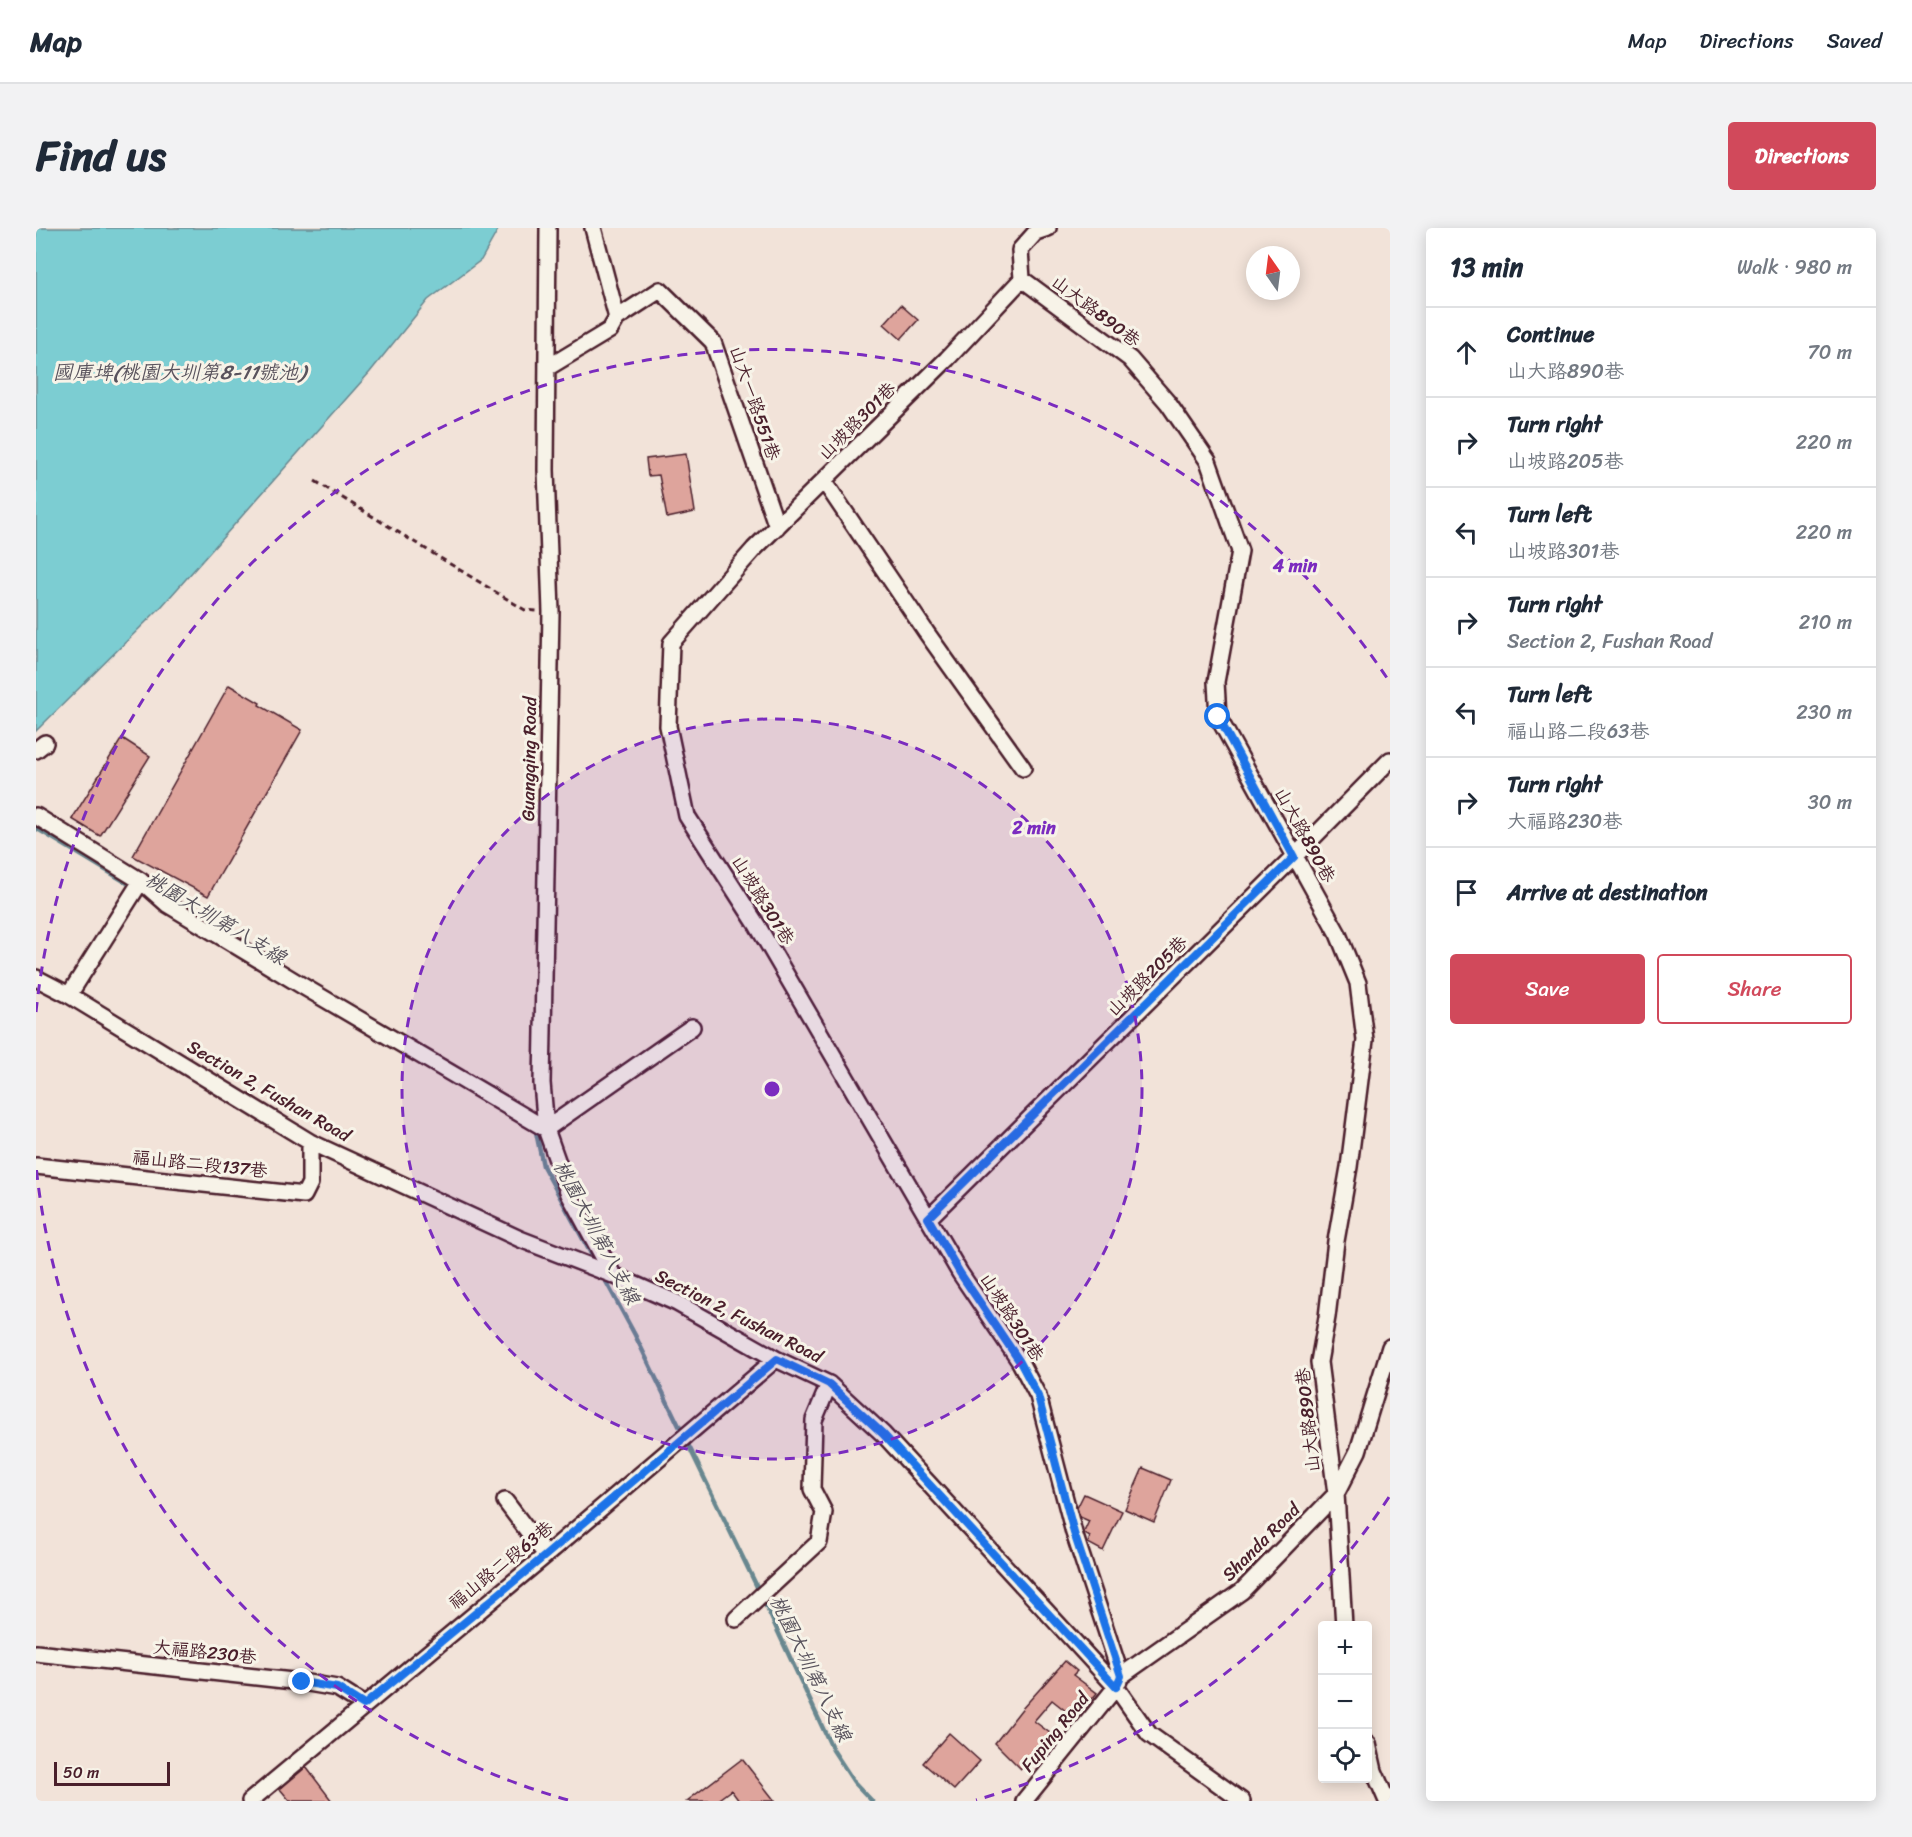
<!DOCTYPE html>
<meta charset="utf-8">
<style>
body{margin:0;font-family:Sriracha,"LXGW WenKai TC",sans-serif;background:#f2f2f3;color:#1f2937}
.controls{position:absolute;right:18px;bottom:18px;display:grid;overflow:hidden;border-radius:6px;box-shadow:0 3px 15px #0003}
.controls button{width:54px;height:54px;display:grid;place-items:center;padding:0;border:0;border-bottom:2px solid #e0e1e3;background:#fff;color:#1f2937;font:30px sans-serif}
.compass{position:absolute;left:1210px;top:18px;width:54px;height:54px;border-radius:50%;background:#fff;box-shadow:0 3px 15px #0003;rotate:346deg}
.scale{position:absolute;left:18px;bottom:15px;width:116px;box-sizing:border-box;padding-left:6px;border:3px solid #4a1f2b;border-top:0;font-size:16px;line-height:21px;white-space:nowrap;color:#4a1f2b;-webkit-text-stroke:4px #f7f3e8;paint-order:stroke}
.stop{position:absolute;width:18px;height:18px;margin:-14px;border:4px solid #1a73e8;border-radius:50%;background:#fff}
.stop.end{background:#1a73e8;border-color:#fff;box-shadow:0 2px 6px #0008}
.list{margin:0;padding:0;list-style:none}
h2{display:flex;justify-content:space-between;align-items:center;height:78px;margin:0;padding:0 24px;font-size:26px}
h2 small{font-size:20px;font-weight:400;color:#747a83}
.list li{display:grid;grid-template-columns:39px 1fr auto;gap:18px;align-items:center;box-sizing:border-box;height:90px;padding:0 24px;border-top:2px solid #e0e1e3}
.list b{display:block;font-size:22px;white-space:nowrap}
.list p{margin:0;font-size:20px;white-space:nowrap;color:#747a83}
.list em{font-size:20px;font-style:normal;color:#747a83}
.actions{display:flex;gap:12px;padding:18px 24px}
.actions a{flex:1;padding:14px 0;border:2px solid #d1495b;border-radius:6px;text-align:center;font-size:21px;color:#d1495b}
.actions .main{background:#d1495b;color:#fff}
.icon{flex:none;width:33px;height:33px;fill:none;stroke:currentColor;stroke-width:2;stroke-linecap:round;stroke-linejoin:round}
.map{position:relative;flex:none;width:1354px;height:1573px;overflow:hidden;border-radius:6px}
header{display:flex;align-items:center;gap:36px;box-sizing:border-box;height:84px;padding:0 30px;background:#fff;border-bottom:2px solid #e0e1e3}
header strong{font-size:28px}
nav{display:flex;gap:33px;margin-inline-start:auto;font-size:21px}
.intro{display:flex;align-items:center;justify-content:space-between;box-sizing:border-box;height:144px;padding:0 36px}
h1{margin:0;font-size:42px}
.button{padding:15px 27px;border-radius:6px;background:#d1495b;color:#fff;font-size:21px;font-weight:700}
main{display:flex;gap:36px;padding:0 36px}
aside{flex:1;background:#fff;border-radius:6px;box-shadow:0 3px 15px #0003}
.map>svg:first-child{display:block}
.water{fill:#7ccdd2;stroke:#68878f;stroke-width:1.5}
.lines{fill:none;stroke-linecap:round;stroke-linejoin:round}
.stream{stroke:#68878f;stroke-width:4.5}
.building{fill:#dea49c;stroke:#4a1f2b;stroke-width:1.5}
.minor-casing{stroke:#4a1f2b;stroke-width:20}
.path{stroke:#4a1f2b;stroke-width:3;stroke-dasharray:6 4.5;stroke-linecap:butt}
.minor{stroke:#f7f3e8;stroke-width:15}
.route{stroke:#1a73e8;stroke-width:8}
.ring{fill:none;stroke:#7b2cbf;stroke-width:3;stroke-dasharray:10 8}
.labels{text-anchor:middle;stroke-width:6;stroke-linejoin:round;paint-order:stroke}
.street-label{font-size:18px;fill:#4a1f2b;stroke:#f7f3e8}
.water-label{font-size:20px;font-style:italic;fill:#59535d;stroke:#f7f3e8}
.centre{fill:#7b2cbf;stroke:#f7f3e8;stroke-width:3}
.ring-label{font-size:18px;text-anchor:middle;font-weight:bold;fill:#7b2cbf;stroke:#f7f3e8;stroke-width:6;stroke-linejoin:round;paint-order:stroke}
</style>
<header>
<strong>Map</strong>
<nav><a>Map</a><a>Directions</a><a>Saved</a></nav>
</header>
<div class="intro"><h1>Find us</h1><a class="button">Directions</a></div>
<main>
<div class="map">
<svg width="1354" height="1573" viewBox="0 0 1354 1573">
<rect width="100%" height="100%" fill="#f2e3d9"/>
<filter id="ink" filterUnits="userSpaceOnUse"><feTurbulence type="fractalNoise" baseFrequency=".0167" numOctaves="2"/><feDisplacementMap in="SourceGraphic" scale="12" xChannelSelector="R" yChannelSelector="G"/><feConvolveMatrix kernelMatrix="1 2 1 2 8 2 1 2 1" color-interpolation-filters="sRGB"/></filter>
<g filter="url(#ink)">
<path class="water" d="M 0,0 L 463,0 L 445,32 L 392,72 L 334,144 L 126,378 L 0,503 Z"/>
<g class="lines">
<path class="stream" d="M 0,600 L 98,659
M 499,899 L 507,938 L 560,1035
M 567,1048 L 599,1107 L 724,1365 L 797,1522 L 818,1554 L 836,1573"/>
</g>
<path class="building" d="M 865,77 L 882,92 L 865,111 L 848,96 Z
M 650,226 L 659,284 L 631,290 L 623,247 L 612,248 L 610,231 Z
M 193,457 L 224,475 L 223,477 L 266,502 L 172,668 L 97,628 Z
M 86,510 L 114,528 L 64,608 L 36,591 Z
M 1107,1240 L 1135,1252 L 1118,1294 L 1089,1281 Z
M 1048,1266 L 1086,1283 L 1067,1323 L 1052,1315 L 1054,1309 L 1049,1306 L 1048,1304 L 1053,1293 L 1044,1289 L 1041,1280 Z
M 1029,1433 L 1041,1443 L 1037,1447 L 1061,1465 L 1040,1491 L 1016,1472 L 998,1493 L 1019,1509 L 1006,1525 L 1004,1524 L 985,1541 L 959,1515 L 985,1482 Z
M 913,1505 L 944,1533 L 918,1562 L 887,1535 Z
M 706,1531 L 739,1573 L 703,1573 L 695,1562 L 680,1573 L 651,1573 Z
M 270,1539 L 296,1573 L 254,1573 L 244,1561 Z"/>
<g class="lines">
<defs>
<path id="minor" d="M 512,0 L 510,242 L 515,384 L 506,855 L 510,901 L 533,966 L 577,1047
M 557,0 L 581,90
M 1012,0 L 1000,4 L 984,22 L 986,51 L 911,131 L 718,321 L 635,415 L 632,498 L 651,588 L 721,697 L 924,1045 L 984,1134 L 1002,1168 L 1038,1305 L 1085,1448
M 986,51 L 1094,131 L 1132,175 L 1172,233 L 1204,323 L 1180,454 L 1182,489 L 1302,706 L 1322,755 L 1329,812 L 1313,939 L 1300,1013 L 1291,1089 L 1283,1134 L 1300,1266 L 1308,1398
M 511,140 L 574,102 L 581,90 L 624,62 L 677,114 L 741,299
M 788,253 L 890,404 L 987,540
M 0,522 L 9,515
M 0,588 L 105,653 L 131,676 L 270,760 L 510,901 L 656,799
M 0,750 L 33,767 L 274,914 L 484,1011 L 577,1047 L 641,1075 L 740,1131 L 793,1156 L 847,1206 L 1080,1459 L 1113,1506 L 1206,1573
M 33,767 L 105,653
M 0,938 L 268,967 L 274,955 L 274,914
M 893,990 L 1258,629 L 1354,532
M 469,1273 L 510,1327
M 700,1391 L 783,1314 L 788,1284 L 776,1261 L 778,1192 L 793,1156
M 0,1425 L 266,1454 L 301,1460 L 328,1477
M 1332,1516 L 1338,1543 L 1351,1573
M 214,1573 L 510,1327 L 740,1131
M 988,1573 L 1080,1459 L 1085,1448 L 1206,1363 L 1300,1266 L 1322,1223 L 1354,1119"/>
</defs>
<use href="#minor" class="minor-casing"/>
<path class="path" d="M 279,253 L 489,382 L 501,383"/>
<use href="#minor" class="minor"/>
</g>
</g>
<g class="lines" filter="url(#ink)">
<path class="route" d="M 266,1454 L 301,1460 L 328,1477 L 510,1327 L 741,1131 L 793,1156 L 847,1206 L 1080,1459 L 1085,1448 L 1038,1305 L 1002,1168 L 984,1134 L 924,1045 L 892,990 L 1258,629 L 1182,489"/>
</g>
<circle cx="736" cy="861" r="370" fill="#7b2cbf" fill-opacity=".12"/>
<g class="ring">
<circle cx="736" cy="861" r="370"/>
<path d="M1353 1269A740 740 0 0 1 940 1572M532 1572A740 740 0 0 1 0 938M0 784A740 740 0 0 1 1353 453"/>
</g>
<g class="labels">
<g class="street-label">
<text transform="translate(1060 83) rotate(37)" y="6">山大路890巷</text>
<text transform="translate(719 175) rotate(71)" y="6">山大一路551巷</text>
<text transform="translate(821 193) rotate(-45)" y="6">山坡路301巷</text>
<text transform="translate(493 531) rotate(-89)" y="6">Guangqing Road</text>
<text transform="translate(1269 607) rotate(61)" y="6">山大路890巷</text>
<text transform="translate(727 672) rotate(58)" y="6">山坡路301巷</text>
<text transform="translate(1111 748) rotate(-45)" y="6">山坡路205巷</text>
<text transform="translate(233 863) rotate(30)" y="6">Section 2, Fushan Road</text>
<text transform="translate(164 936) rotate(6)" y="6">福山路二段137巷</text>
<text transform="translate(703 1088) rotate(27)" y="6">Section 2, Fushan Road</text>
<text transform="translate(976 1089) rotate(57)" y="6">山坡路301巷</text>
<text transform="translate(1272 1192) rotate(-96)" y="6">山大路890巷</text>
<text transform="translate(1225 1314) rotate(-45)" y="6">Shanda Road</text>
<text transform="translate(465 1337) rotate(-39)" y="6">福山路二段63巷</text>
<text transform="translate(169 1424) rotate(6)" y="6">大福路230巷</text>
<text transform="translate(1019 1504) rotate(-51)" y="6">Fuping Road</text>
</g>
<g class="water-label">
<text x="143" y="151">國庫埤(桃園大圳第8-11號池)</text>
<text transform="translate(180 690) rotate(31)" y="7">桃園大圳第八支線</text>
<text transform="translate(561 1004) rotate(62)" y="7">桃園大圳第八支線</text>
<text transform="translate(775 1440) rotate(64)" y="7">桃園大圳第八支線</text>
</g>
</g>
<circle cx="736" cy="861" r="9" class="centre"/>
<g class="ring-label">
<text x="1259" y="344">4 min</text>
<text x="998" y="606">2 min</text>
</g>
</svg>
<div class="controls">
<button>+</button>
<button>−</button>
<button><svg class="icon" aria-label="locate" viewBox="0 0 24 24"><circle cx="12" cy="12" r="6"/><path d="M12 2v4M12 18v4M2 12h4M18 12h4"/></svg></button>
</div>
<svg class="compass" viewBox="-18 -18 36 36"><path d="M0-13l5 13h-10z" fill="#e53935"/><path d="M0 13l5-13h-10z" fill="#747a83"/></svg>
<div class="scale">50 m</div>
<div class="stop" style="left:1182px;top:489px"></div>
<div class="stop end" style="left:266px;top:1454px"></div>
</div>
<aside>
<h2>13 min<small>Walk · 980 m</small></h2>
<ul class="list">
<li><svg class="icon" aria-label="ahead" viewBox="0 0 24 24"><path d="M12 20V5M6 11l6-6 6 6"/></svg><div><b>Continue</b><p>山大路890巷</p></div><em>70 m</em></li>
<li><svg class="icon" aria-label="right" viewBox="0 0 24 24"><path d="M7 20v-9h11M14 6l5 5-5 5"/></svg><div><b>Turn right</b><p>山坡路205巷</p></div><em>220 m</em></li>
<li><svg class="icon" aria-label="left" viewBox="0 0 24 24"><path d="M17 20v-9H6M10 6l-5 5 5 5"/></svg><div><b>Turn left</b><p>山坡路301巷</p></div><em>220 m</em></li>
<li><svg class="icon" aria-label="right" viewBox="0 0 24 24"><path d="M7 20v-9h11M14 6l5 5-5 5"/></svg><div><b>Turn right</b><p>Section 2, Fushan Road</p></div><em>210 m</em></li>
<li><svg class="icon" aria-label="left" viewBox="0 0 24 24"><path d="M17 20v-9H6M10 6l-5 5 5 5"/></svg><div><b>Turn left</b><p>福山路二段63巷</p></div><em>230 m</em></li>
<li><svg class="icon" aria-label="right" viewBox="0 0 24 24"><path d="M7 20v-9h11M14 6l5 5-5 5"/></svg><div><b>Turn right</b><p>大福路230巷</p></div><em>30 m</em></li>
<li><svg class="icon" aria-label="arrive" viewBox="0 0 24 24"><path d="M6 21V4h12l-3 4 3 4H6"/></svg><div><b>Arrive at destination</b></div></li>
</ul>
<div class="actions"><a class="main">Save</a><a>Share</a></div>
</aside>
</main>
